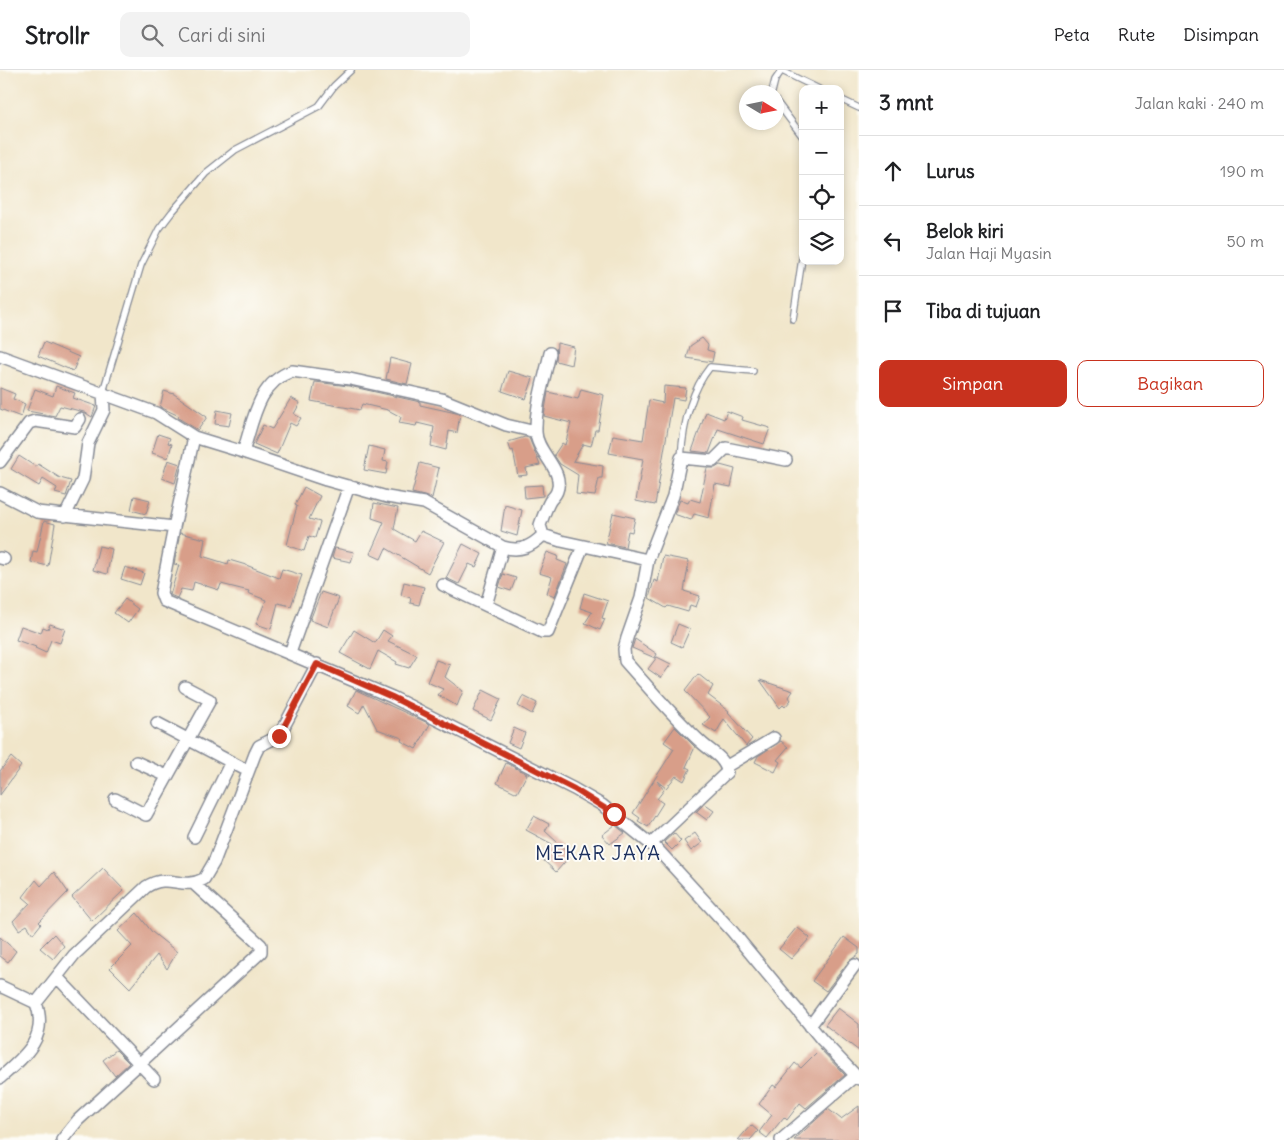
<!DOCTYPE html>
<html lang="id">
<meta charset="utf-8">
<style>
body{margin:0;font-family:Delius,sans-serif;background:#f2f2f2;color:#202124}
.controls{position:absolute;right:15px;top:15px;display:grid;overflow:hidden;border-radius:10px;box-shadow:0 2px 8px #0003}
.controls button{width:45px;height:45px;display:grid;place-items:center;padding:0;border:0;border-bottom:1px solid #e0e0e0;background:#fff;color:#202124;font:25px sans-serif}
.compass{position:absolute;left:739px;top:15px;width:45px;height:45px;border-radius:50%;background:#fff;box-shadow:0 2px 8px #0003;rotate:100deg}
.stop{position:absolute;width:15px;height:15px;margin:-11px;border:4px solid #c8321e;border-radius:50%;background:#fff}
.stop.end{background:#c8321e;border-color:#fff;box-shadow:0 1px 5px #0008}
.list{margin:0;padding:0;list-style:none}
h2{display:flex;justify-content:space-between;align-items:center;height:65px;margin:0;padding:0 20px;font-size:21px}
h2 small{font-size:16px;font-weight:400;color:#757577}
.list li{display:grid;grid-template-columns:32px 1fr auto;gap:15px;align-items:center;box-sizing:border-box;height:70px;padding:0 20px;border-top:1px solid #e0e0e0}
.list b{display:block;font-size:19px;white-space:nowrap}
.list p{margin:0;font-size:16px;white-space:nowrap;color:#757577}
.list em{font-size:16px;font-style:normal;color:#757577}
.actions{display:flex;gap:10px;padding:15px 20px}
.actions a{flex:1;padding:11px 0;border:1px solid #c8321e;border-radius:10px;text-align:center;font-size:18px;color:#c8321e}
.actions .main{background:#c8321e;color:#fff}
.icon{flex:none;width:28px;height:28px;fill:none;stroke:currentColor;stroke-width:2;stroke-linecap:round;stroke-linejoin:round}
.map{position:relative;flex:none;width:859px;height:1070px;overflow:hidden}
header{display:flex;align-items:center;gap:30px;box-sizing:border-box;height:70px;padding:0 25px;background:#fff;border-bottom:1px solid #e0e0e0}
header strong{font-size:24px}
nav{display:flex;gap:28px;margin-inline-start:auto;font-size:18px}
.search{width:350px;height:45px;background:#f2f2f2;display:flex;align-items:center;gap:12px;box-sizing:border-box;padding:0 18px;border-radius:10px;color:#757577;font-size:19px}
main{display:flex}
aside{flex:1;background:#fff}
.map>svg:first-child{display:block}
.building{fill:#d89e89}
.lines{fill:none;stroke-linecap:round;stroke-linejoin:round}
.service-casing{stroke:#868a94;stroke-width:8}
.minor-casing{stroke:#868a94;stroke-width:14}
.service{stroke:#fff;stroke-width:5.5}
.minor{stroke:#fff;stroke-width:11}
.route{stroke:#c8321e;stroke-width:6}
.labels{text-anchor:middle;stroke-width:4;stroke-linejoin:round;paint-order:stroke}
.quarter-label{font-size:20px;letter-spacing:1px;fill:#1b2f5e;stroke:#fdfcf7}
</style>
<header>
<strong>Strollr</strong>
<div class="search"><svg class="icon" aria-label="search" viewBox="0 0 24 24"><circle cx="10" cy="10" r="6"/><path d="M15 15l6 6"/></svg>Cari di sini</div>
<nav><a>Peta</a><a>Rute</a><a>Disimpan</a></nav>
</header>
<main>
<div class="map">
<svg width="859" height="1070" viewBox="0 0 859 1070">
<rect width="100%" height="100%" fill="#fdfcf7"/>
<filter id="ink" filterUnits="userSpaceOnUse"><feTurbulence type="fractalNoise" baseFrequency=".02" numOctaves="2"/><feDisplacementMap in="SourceGraphic" scale="10" xChannelSelector="R" yChannelSelector="G"/><feConvolveMatrix kernelMatrix="1 2 1 2 8 2 1 2 1" color-interpolation-filters="sRGB"/></filter>
<filter id="wash" filterUnits="userSpaceOnUse"><feTurbulence type="fractalNoise" baseFrequency=".0096" numOctaves="4" result="noise"/><feDisplacementMap in="SourceGraphic" scale="20" xChannelSelector="R" yChannelSelector="G"/><feGaussianBlur stdDeviation="1.12" result="paint"/><feColorMatrix in="noise" values="0 0 0 0 0 0 0 0 0 0 0 0 0 0 0 0 0 1.4 0 .05"/><feComposite in="paint" operator="in"/></filter>
<g filter="url(#wash)">
<rect width="100%" height="100%" fill="#f1e6ca"/>
<g id="blocks">
<path class="building" d="M 702,268 L 708,275 L 707,280 L 714,282 L 712,292 L 687,288 L 690,276 Z
M 44,272 L 79,287 L 73,301 L 38,286 Z
M 557,273 L 574,277 L 571,295 L 556,291 Z
M 390,288 L 412,294 L 407,314 L 386,309 Z
M 508,301 L 533,308 L 526,329 L 502,321 Z
M 315,312 L 349,316 L 420,332 L 420,335 L 456,343 L 460,344 L 457,363 L 449,361 L 446,380 L 431,376 L 434,357 L 417,353 L 416,356 L 399,353 L 401,347 L 388,340 L 362,334 L 360,340 L 311,331 Z
M 56,316 L 75,323 L 73,328 L 96,336 L 92,347 L 84,342 L 60,336 L 55,346 L 27,341 L 35,319 L 53,326 Z
M 664,316 L 686,318 L 684,330 L 673,328 L 655,435 L 636,431 L 643,389 L 609,383 L 613,365 L 643,370 L 649,330 L 663,333 Z
M 0,318 L 15,324 L 13,329 L 25,334 L 21,347 L 0,339 Z
M 581,319 L 604,325 L 598,360 L 595,360 L 591,376 L 583,374 L 573,391 L 603,396 L 602,408 L 599,408 L 595,426 L 576,424 L 578,405 L 560,394 L 554,385 L 562,373 L 565,375 L 571,353 L 544,346 L 548,322 L 578,329 Z
M 164,321 L 174,324 L 207,347 L 198,360 L 178,348 L 179,346 L 160,337 Z
M 291,328 L 300,333 L 294,344 L 301,348 L 296,356 L 290,353 L 277,384 L 254,374 L 263,355 L 272,359 Z
M 217,340 L 232,343 L 229,356 L 215,354 Z
M 727,341 L 743,347 L 742,350 L 770,358 L 764,374 L 718,359 L 709,383 L 692,381 L 706,342 L 724,349 Z
M 158,364 L 170,368 L 168,373 L 172,374 L 168,388 L 152,383 Z
M 525,367 L 529,368 L 540,395 L 526,398 L 527,405 L 518,406 L 513,380 L 511,381 L 508,372 Z
M 369,376 L 385,380 L 383,391 L 388,392 L 386,404 L 364,400 Z
M 19,386 L 36,397 L 38,394 L 60,408 L 71,411 L 66,426 L 55,423 L 57,418 L 43,409 L 39,416 L 11,399 Z
M 168,390 L 180,394 L 175,413 L 162,408 Z
M 420,393 L 439,398 L 432,428 L 412,423 Z
M 720,395 L 735,399 L 731,417 L 715,414 L 709,448 L 694,444 L 691,450 L 674,444 L 680,430 L 688,433 L 690,429 L 700,432 L 707,398 L 715,398 Z
M 542,415 L 543,426 L 525,428 L 524,416 Z
M 304,417 L 320,426 L 309,449 L 320,452 L 315,468 L 309,466 L 304,481 L 287,475 L 297,436 L 295,435 Z
M 134,426 L 150,430 L 146,444 L 131,440 Z
M 374,433 L 398,438 L 394,459 L 415,471 L 421,461 L 444,472 L 428,503 L 386,478 L 381,489 L 370,484 L 384,452 L 372,448 Z
M 505,435 L 522,440 L 517,466 L 501,461 Z
M 613,443 L 635,448 L 632,462 L 628,461 L 625,477 L 606,473 Z
M 44,451 L 55,454 L 48,496 L 31,492 L 33,481 L 37,482 Z
M 180,463 L 205,469 L 202,486 L 228,494 L 229,490 L 246,495 L 279,508 L 282,499 L 302,505 L 291,536 L 278,533 L 271,559 L 256,554 L 266,530 L 248,523 L 249,521 L 221,514 L 219,520 L 194,512 L 192,521 L 181,519 L 177,528 L 170,525 L 179,495 L 174,494 Z
M 463,474 L 482,484 L 476,497 L 469,494 L 459,514 L 446,508 Z
M 99,476 L 112,479 L 107,504 L 93,500 Z
M 335,478 L 354,482 L 351,492 L 332,488 Z
M 547,482 L 558,486 L 557,490 L 567,494 L 555,526 L 547,523 L 552,507 L 539,503 Z
M 663,486 L 689,491 L 684,521 L 700,526 L 696,537 L 690,535 L 688,542 L 668,536 L 666,538 L 649,528 L 654,510 L 658,512 Z
M 125,497 L 144,503 L 140,515 L 121,509 Z
M 503,504 L 516,508 L 511,521 L 499,517 Z
M 404,512 L 424,517 L 419,535 L 410,533 L 411,528 L 401,525 Z
M 321,522 L 339,528 L 328,557 L 310,550 Z
M 584,523 L 608,531 L 602,548 L 605,549 L 600,560 L 585,553 L 592,542 L 580,538 Z
M 125,529 L 138,539 L 128,553 L 114,543 Z
M 50,554 L 65,559 L 60,573 L 51,570 L 46,583 L 35,578 L 36,577 L 16,570 L 21,556 L 41,563 L 43,557 L 48,559 Z
M 678,554 L 690,559 L 682,577 L 671,572 Z
M 354,560 L 375,573 L 383,560 L 392,566 L 388,571 L 417,585 L 409,598 L 396,594 L 397,592 L 378,581 L 370,599 L 340,583 Z
M 635,569 L 657,584 L 655,588 L 632,578 Z
M 657,587 L 671,594 L 661,608 L 648,599 Z
M 436,590 L 450,595 L 445,607 L 463,621 L 457,636 L 438,625 L 443,619 L 427,612 Z
M 698,604 L 713,616 L 708,625 L 729,641 L 728,642 L 752,669 L 746,676 L 724,649 L 716,663 L 703,655 L 710,647 L 685,621 Z
M 760,610 L 793,621 L 789,627 L 791,630 L 785,637 L 783,635 L 780,638 Z
M 356,620 L 430,654 L 416,679 L 401,671 L 402,668 L 377,659 L 364,634 L 359,643 L 348,636 Z
M 483,620 L 501,629 L 491,650 L 473,641 Z
M 523,626 L 537,633 L 532,644 L 518,636 Z
M 675,657 L 695,677 L 686,697 L 690,699 L 684,711 L 676,706 L 666,718 L 657,711 L 664,720 L 657,729 L 663,733 L 648,757 L 638,751 L 640,748 L 633,743 L 674,679 L 664,672 Z
M 514,658 L 525,663 L 519,678 L 508,673 Z
M 781,671 L 788,677 L 777,690 L 780,692 L 775,702 L 755,692 L 758,686 Z
M 11,687 L 21,696 L 0,725 L 0,701 Z
M 506,693 L 527,704 L 517,723 L 497,713 Z
M 704,734 L 714,741 L 707,750 L 696,742 Z
M 534,746 L 549,754 L 545,761 L 571,785 L 556,802 L 540,787 L 552,774 L 526,760 Z
M 615,755 L 625,763 L 610,774 L 602,765 Z
M 674,763 L 681,771 L 672,780 L 664,772 Z
M 695,763 L 702,773 L 691,781 L 684,771 Z
M 103,798 L 124,820 L 92,851 L 72,827 Z
M 54,802 L 68,822 L 39,852 L 41,854 L 33,864 L 27,855 L 19,860 L 13,851 L 30,833 L 23,827 L 36,810 L 41,816 Z
M 137,843 L 152,862 L 177,882 L 167,899 L 157,885 L 130,918 L 110,898 L 132,876 L 118,861 Z
M 797,857 L 810,868 L 791,889 L 779,879 Z
M 54,864 L 64,876 L 53,889 L 40,878 Z
M 0,867 L 16,881 L 8,892 L 0,886 Z
M 844,867 L 859,878 L 859,884 L 849,891 L 826,921 L 812,911 Z
M 838,938 L 859,954 L 859,981 L 825,955 Z
M 820,979 L 845,1005 L 806,1038 L 800,1033 L 787,1050 L 784,1047 L 767,1068 L 759,1062 L 772,1045 L 759,1034 L 773,1015 L 776,1017 L 795,993 L 801,998 Z
M 116,980 L 129,993 L 115,1006 L 103,990 Z
M 859,1036 L 859,1070 L 794,1070 L 828,1039 L 841,1049 Z
M 751,1055 L 758,1061 L 750,1070 L 738,1070 Z"/>
</g>
</g>
<g filter="url(#ink)">
<use href="#blocks" fill-opacity="0" stroke="#868a94" stroke-width="1"/>
<g class="lines">
<defs>
<path id="service" d="M 780,0 L 819,19
M 772,22 L 775,10 L 782,0
M 840,29 L 859,38
M 776,31 L 803,67
M 793,249 L 803,182
M 103,322 L 141,195 L 159,159 L 172,142 L 206,103 L 235,80 L 319,36 L 334,16 L 351,0
M 681,388 C 683,356 690,322 710,297 L 753,301"/>
<path id="minor" d="M 550,283 C 545,308 535,335 536,362 C 536,382 565,400 557,421 C 556,425 552,428 550,431 C 546,438 543,447 540,455 L 543,465 L 561,471 L 648,490
M 0,286 L 156,343 L 194,367 L 243,382 C 253,353 257,313 292,301 L 350,309 L 442,329 L 506,355 L 536,362
M 243,382 L 326,410 L 387,427 L 424,433 L 503,477 L 486,535
M 0,392 L 29,353 L 35,351 L 75,357 L 80,349
M 0,423 L 37,442 L 174,457 L 161,523 L 164,531 L 392,627 L 574,719 L 602,735 L 658,780 L 732,861 L 822,970 L 859,1009
M 65,446 L 83,409 L 88,373 L 104,340 L 103,322
M 174,457 L 194,367
M 503,477 C 520,482 531,477 543,465
M 0,488 L 4,489
M 443,515 L 542,562 L 548,562 L 583,476
M 290,583 L 349,416
M 157,653 L 248,701
M 136,692 L 167,706
M 727,696 L 774,668
M 115,729 L 146,745 L 210,630 L 185,617
M 194,767 L 231,692
M 651,774 L 727,702 C 726,689 712,682 703,674 C 675,649 650,619 625,591 L 624,579 L 627,568 L 641,528 L 648,490 L 673,426 L 681,388 L 713,391 L 726,378 L 786,390
M 57,907 L 154,1009
M 0,916 L 36,933 C 49,968 24,987 0,1008
M 36,933 L 74,885 L 146,817 C 170,802 180,821 204,809 L 214,792 L 255,684 L 259,676 L 279,666 L 317,594
M 810,956 L 855,895
M 62,1070 L 78,1050 L 261,882 L 261,875 L 194,814
M 781,1070 L 855,1006"/>
</defs>
<use href="#service" class="service-casing"/>
<use href="#minor" class="minor-casing"/>
<use href="#service" class="service"/>
<use href="#minor" class="minor"/>
</g>
</g>
<g class="lines" filter="url(#ink)">
<path class="route" d="M 279,666 L 317,594 L 392,627 L 574,719 L 614,744"/>
</g>
<g class="labels">
<g class="quarter-label">
<text x="598" y="790">MEKAR JAYA</text>
</g>
</g>
</svg>
<div class="controls">
<button>+</button>
<button>−</button>
<button><svg class="icon" aria-label="locate" viewBox="0 0 24 24"><circle cx="12" cy="12" r="6"/><path d="M12 2v4M12 18v4M2 12h4M18 12h4"/></svg></button>
<button><svg class="icon" aria-label="layers" viewBox="0 0 24 24"><path d="M12 4l9 5-9 5-9-5zM3 14l9 5 9-5"/></svg></button>
</div>
<svg class="compass" viewBox="-18 -18 36 36"><path d="M0-13l5 13h-10z" fill="#e53935"/><path d="M0 13l5-13h-10z" fill="#757577"/></svg>
<div class="stop" style="left:614px;top:744px"></div>
<div class="stop end" style="left:279px;top:666px"></div>
</div>
<aside>
<h2>3 mnt<small>Jalan kaki · 240 m</small></h2>
<ul class="list">
<li><svg class="icon" aria-label="ahead" viewBox="0 0 24 24"><path d="M12 20V5M6 11l6-6 6 6"/></svg><div><b>Lurus</b></div><em>190 m</em></li>
<li><svg class="icon" aria-label="left" viewBox="0 0 24 24"><path d="M17 20v-9H6M10 6l-5 5 5 5"/></svg><div><b>Belok kiri</b><p>Jalan Haji Myasin</p></div><em>50 m</em></li>
<li><svg class="icon" aria-label="arrive" viewBox="0 0 24 24"><path d="M6 21V4h12l-3 4 3 4H6"/></svg><div><b>Tiba di tujuan</b></div></li>
</ul>
<div class="actions"><a class="main">Simpan</a><a>Bagikan</a></div>
</aside>
</main>
